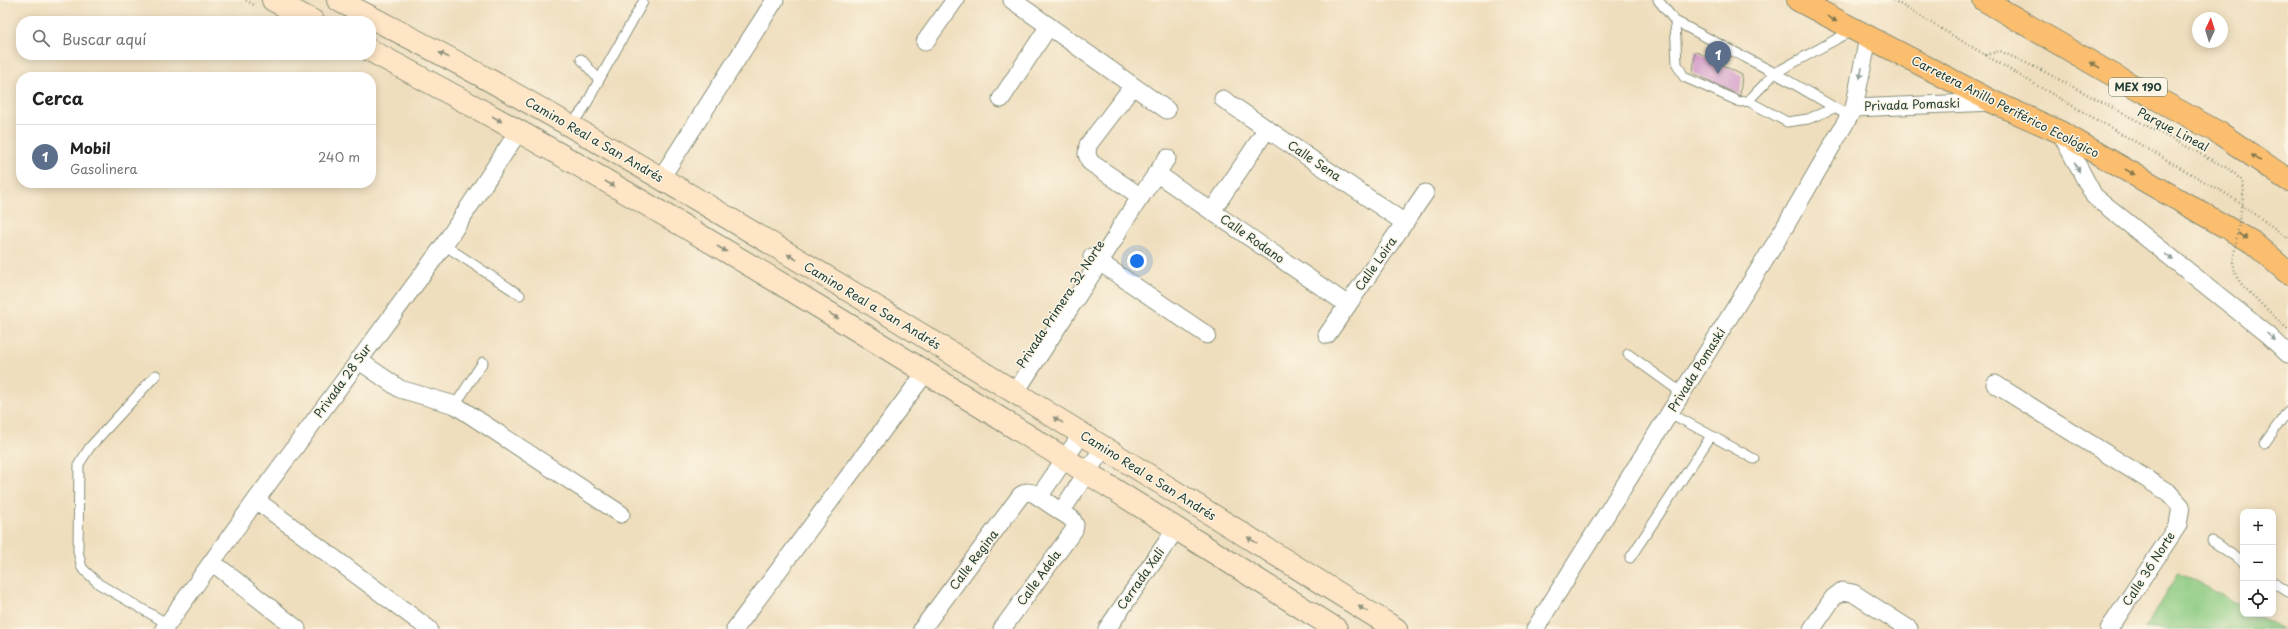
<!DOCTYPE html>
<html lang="es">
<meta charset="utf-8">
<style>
body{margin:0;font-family:"Playpen Sans",sans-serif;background:#f2f2f2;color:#222}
.controls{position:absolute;right:12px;bottom:12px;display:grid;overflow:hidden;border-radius:8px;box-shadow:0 2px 10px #0003}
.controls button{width:36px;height:36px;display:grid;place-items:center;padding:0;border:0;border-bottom:1px solid #e0e0e0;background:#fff;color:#222;font:20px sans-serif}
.compass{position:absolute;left:2192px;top:12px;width:36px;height:36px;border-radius:50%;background:#fff;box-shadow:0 2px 10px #0003;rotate:4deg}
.you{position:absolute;left:1137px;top:261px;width:14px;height:14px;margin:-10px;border:3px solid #fff;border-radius:50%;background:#1a73e8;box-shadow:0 0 0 6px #1a73e833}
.badge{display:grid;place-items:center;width:26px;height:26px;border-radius:50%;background:#db2777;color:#fff;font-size:13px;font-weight:700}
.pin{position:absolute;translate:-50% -33px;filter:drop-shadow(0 1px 2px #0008)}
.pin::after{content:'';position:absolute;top:21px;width:14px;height:12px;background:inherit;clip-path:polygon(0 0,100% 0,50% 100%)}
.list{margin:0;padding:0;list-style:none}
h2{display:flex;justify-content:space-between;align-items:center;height:52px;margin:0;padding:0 16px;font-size:17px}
h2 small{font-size:13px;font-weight:400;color:#767676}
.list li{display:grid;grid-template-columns:26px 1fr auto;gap:12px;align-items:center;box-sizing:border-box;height:64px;padding:0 16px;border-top:1px solid #e0e0e0}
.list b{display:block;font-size:15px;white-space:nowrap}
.list p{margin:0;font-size:13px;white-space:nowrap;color:#767676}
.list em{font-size:13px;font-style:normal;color:#767676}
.icon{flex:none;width:22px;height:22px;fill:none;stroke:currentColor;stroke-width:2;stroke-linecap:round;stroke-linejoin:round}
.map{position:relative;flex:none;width:2288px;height:629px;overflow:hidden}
.search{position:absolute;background:#fff;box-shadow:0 2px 10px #0003;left:16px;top:16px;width:360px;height:44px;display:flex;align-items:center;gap:10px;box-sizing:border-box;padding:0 14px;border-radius:16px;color:#767676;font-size:15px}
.panel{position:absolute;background:#fff;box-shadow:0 2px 10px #0003;left:16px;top:72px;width:360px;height:116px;border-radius:16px}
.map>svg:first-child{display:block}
.green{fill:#8bca81;stroke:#55845a}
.building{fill:#ce93c6}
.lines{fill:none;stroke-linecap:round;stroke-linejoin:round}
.lane-casing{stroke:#878e78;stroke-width:11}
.street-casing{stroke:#878e78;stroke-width:19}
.secondary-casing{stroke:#878e78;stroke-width:24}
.highway-casing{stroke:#878e78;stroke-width:24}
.path{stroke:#878e78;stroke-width:2.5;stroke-dasharray:1 3;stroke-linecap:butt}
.lane{stroke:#fff;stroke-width:9}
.street{stroke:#fff;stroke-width:17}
.secondary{stroke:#fde5c5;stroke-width:22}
.highway{stroke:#fbbe6e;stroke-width:22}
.path-bridge{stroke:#878e78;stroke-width:2.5;stroke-dasharray:1 3;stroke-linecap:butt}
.oneway{fill:#82774e}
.oneway2{fill:#8e917c}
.oneway3{fill:#8f9e9a}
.labels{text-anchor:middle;stroke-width:3;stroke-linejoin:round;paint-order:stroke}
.shield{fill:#fcf5e5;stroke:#617469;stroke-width:1}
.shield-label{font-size:11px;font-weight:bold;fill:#1f3d34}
.street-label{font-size:12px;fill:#1f3d34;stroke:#fcf5e5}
</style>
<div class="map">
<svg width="2288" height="629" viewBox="0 0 2288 629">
<rect width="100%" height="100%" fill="#fcf5e5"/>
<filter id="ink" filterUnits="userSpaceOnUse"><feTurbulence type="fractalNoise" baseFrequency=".025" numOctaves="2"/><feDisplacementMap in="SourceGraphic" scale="8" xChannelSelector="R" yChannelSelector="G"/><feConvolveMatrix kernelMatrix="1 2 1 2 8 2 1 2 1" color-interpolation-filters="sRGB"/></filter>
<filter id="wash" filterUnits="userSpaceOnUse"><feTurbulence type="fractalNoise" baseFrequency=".012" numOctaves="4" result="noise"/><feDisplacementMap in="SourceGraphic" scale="16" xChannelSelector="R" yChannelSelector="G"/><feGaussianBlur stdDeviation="0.9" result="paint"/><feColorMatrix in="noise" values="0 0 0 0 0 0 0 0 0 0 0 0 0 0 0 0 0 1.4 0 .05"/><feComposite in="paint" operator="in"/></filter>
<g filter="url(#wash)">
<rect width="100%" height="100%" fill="#efdebd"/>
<path class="green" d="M 2179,572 L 2243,607 L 2243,614 L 2256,614 L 2283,629 L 2145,629 Z"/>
<g id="blocks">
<path class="building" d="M 1695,51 L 1742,75 L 1740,96 L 1693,73 Z"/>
</g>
</g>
<g filter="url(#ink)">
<use href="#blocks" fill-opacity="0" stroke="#878e78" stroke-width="1"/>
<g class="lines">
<defs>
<path id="lane" d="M 1658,0 L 1675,21 L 1775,73 L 1849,116
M 1675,21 L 1677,64 L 1684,77 L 1740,102 L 1748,101 L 1775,73 L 1853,30
M 599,80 L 643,2
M 1748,101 L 1787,122 L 1808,119 L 1834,108
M 570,126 L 585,107 L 599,80 L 581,59
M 444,245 L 520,295
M 1628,354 L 1682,393
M 156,375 L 90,447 L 79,464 L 78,551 L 82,568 L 99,584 L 168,624
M 455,405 L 483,362
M 1670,413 L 1754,459
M 2264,444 L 2288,411
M 2212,541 L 2243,562
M 1630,558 L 1711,436
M 2273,582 L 2288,592"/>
<path id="street" d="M 1012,0 L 1167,110
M 925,42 L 955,0
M 1133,86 L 1088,145 L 1087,154 L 1090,162 L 1141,197
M 1001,99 L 1049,26
M 1223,99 L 1405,223
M 1854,108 L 1993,102
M 2060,132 L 2094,196 L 2268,335 L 2288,354
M 1156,173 L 1348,305
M 661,178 L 775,0
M 1212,211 L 1267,129
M 1092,257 L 1207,335
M 1327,335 L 1425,193
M 358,360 L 400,389 L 455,405 L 621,514
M 1995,384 L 2169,493 L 2181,506 L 2178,525 L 2109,629
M 1015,393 L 1115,238 L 1121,226 L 1167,158
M 1039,497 L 1081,435
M 256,500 L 429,629
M 1061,512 L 1103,448
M 212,562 L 297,629
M 164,629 L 256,500 L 444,245 L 518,132
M 735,629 L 926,372
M 922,629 L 1021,495 L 1027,492 L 1033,493 L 1072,519 L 1075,525 L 1074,530 L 1002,629
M 1107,629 L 1176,529
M 1535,629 L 1776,242 L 1854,108 L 1868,38
M 1812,629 L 1833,598 L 1842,591 L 1853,593 L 1909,629"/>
<path id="secondary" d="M 273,0 L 313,21
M 338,0 C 389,27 441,53 491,81 C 799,253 1096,444 1396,629
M 371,51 C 703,226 1018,430 1336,629"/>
<path id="highway" d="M 1798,0 L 1993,102 L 2060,132 L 2252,242 L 2288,273
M 1984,0 L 2106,71 L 2221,134 L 2288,180"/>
</defs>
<use href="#lane" class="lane-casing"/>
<use href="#street" class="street-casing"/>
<use href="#secondary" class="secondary-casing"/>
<use href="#highway" class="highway-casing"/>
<path class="path" d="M 246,0 L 254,5
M 1893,0 L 2024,78 L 2228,195 L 2288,238
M 347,55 L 354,59
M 1985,55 L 2000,51 L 2041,70"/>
<use href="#lane" class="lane"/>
<use href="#street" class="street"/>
<use href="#secondary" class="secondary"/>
<use href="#highway" class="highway"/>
<path class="path-bridge" d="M 2041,70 L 2231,170 L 2242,181 L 2244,189 L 2233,262 L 2236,276 L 2242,285 L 2288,330"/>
</g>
<defs><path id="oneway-solid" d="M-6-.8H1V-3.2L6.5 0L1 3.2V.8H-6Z"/></defs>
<g class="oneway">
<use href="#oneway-solid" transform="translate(1832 19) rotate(29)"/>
<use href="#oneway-solid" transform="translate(2095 65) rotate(-150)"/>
<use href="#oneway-solid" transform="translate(2256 158) rotate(-145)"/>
<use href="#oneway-solid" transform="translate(2130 172) rotate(30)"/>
<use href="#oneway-solid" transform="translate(2243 236) rotate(30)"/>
</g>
<g class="oneway2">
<use href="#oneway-solid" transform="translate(444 55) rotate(-152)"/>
<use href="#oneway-solid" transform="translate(497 119) rotate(30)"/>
<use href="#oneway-solid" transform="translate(610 184) rotate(30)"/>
<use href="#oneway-solid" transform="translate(722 249) rotate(30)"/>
<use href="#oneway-solid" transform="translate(792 257) rotate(-149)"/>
<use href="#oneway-solid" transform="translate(834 316) rotate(31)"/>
<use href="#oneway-solid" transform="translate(1058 420) rotate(-148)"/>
<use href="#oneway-solid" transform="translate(1252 540) rotate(-148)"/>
<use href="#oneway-solid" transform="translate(1363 609) rotate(-148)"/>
</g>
<g class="oneway3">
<use href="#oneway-solid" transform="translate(1861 73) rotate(101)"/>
<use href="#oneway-solid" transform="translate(2077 167) rotate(63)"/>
<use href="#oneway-solid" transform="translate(2169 257) rotate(38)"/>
<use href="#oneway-solid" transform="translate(2271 337) rotate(42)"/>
</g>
</g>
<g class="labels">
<rect class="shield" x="2109" y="78" width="58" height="18" rx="3"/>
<g class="shield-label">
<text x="2138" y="91">MEX 190</text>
</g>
<g class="street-label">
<text transform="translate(1912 105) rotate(-2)" y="4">Privada Pomaski</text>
<text transform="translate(2005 107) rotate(27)" y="4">Carretera Anillo Periférico Ecológico</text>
<text transform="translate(2173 130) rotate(28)" y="4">Parque Lineal</text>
<text transform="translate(594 140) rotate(30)" y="4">Camino Real a San Andrés</text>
<text transform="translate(1314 161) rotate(34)" y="4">Calle Sena</text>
<text transform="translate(1252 239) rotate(35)" y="4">Calle Rodano</text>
<text transform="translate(1376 264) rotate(-55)" y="4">Calle Loira</text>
<text transform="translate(1061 304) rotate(-57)" y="4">Privada Primera 32 Norte</text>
<text transform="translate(872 306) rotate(31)" y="4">Camino Real a San Andrés</text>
<text transform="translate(1697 370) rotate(-58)" y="4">Privada Pomaski</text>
<text transform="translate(343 381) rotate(-54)" y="4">Privada 28 Sur</text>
<text transform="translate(1148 476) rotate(32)" y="4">Camino Real a San Andrés</text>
<text transform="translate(974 560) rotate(-53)" y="4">Calle Regina</text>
<text transform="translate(2149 569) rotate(-57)" y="4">Calle 36 Norte</text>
<text transform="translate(1039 578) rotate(-54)" y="4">Calle Adela</text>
<text transform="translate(1141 579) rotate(-55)" y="4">Cerrada Xali</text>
</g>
</g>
</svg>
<div class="controls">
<button>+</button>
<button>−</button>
<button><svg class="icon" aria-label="locate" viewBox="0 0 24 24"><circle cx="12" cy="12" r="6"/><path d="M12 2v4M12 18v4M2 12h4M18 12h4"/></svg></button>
</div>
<svg class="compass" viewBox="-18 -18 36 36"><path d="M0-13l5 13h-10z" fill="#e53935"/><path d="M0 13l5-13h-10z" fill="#767676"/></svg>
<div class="you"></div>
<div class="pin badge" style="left:1718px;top:74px;background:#5c6f8a">1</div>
<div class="search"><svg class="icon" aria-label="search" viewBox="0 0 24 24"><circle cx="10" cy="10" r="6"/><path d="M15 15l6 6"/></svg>Buscar aquí</div>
<section class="panel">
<h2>Cerca<small></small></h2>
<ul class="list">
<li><span class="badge" style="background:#5c6f8a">1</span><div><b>Mobil</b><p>Gasolinera</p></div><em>240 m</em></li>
</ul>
</section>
</div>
